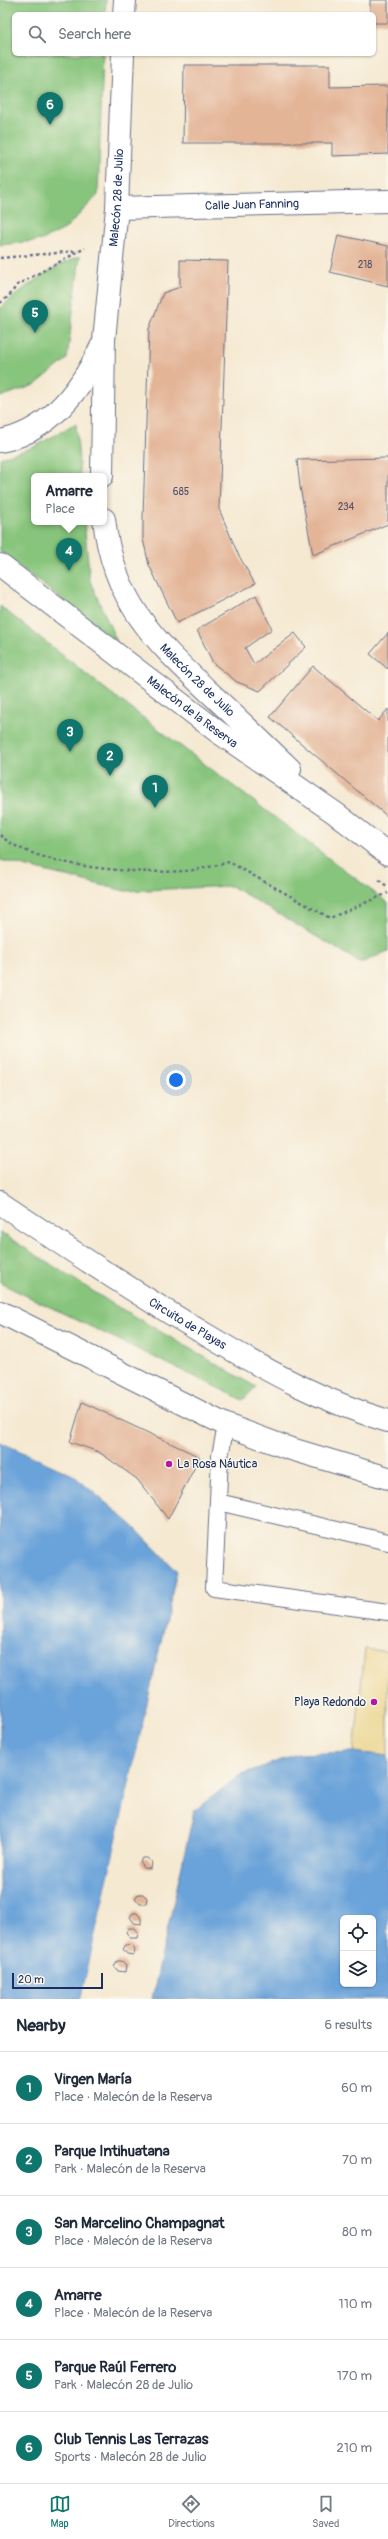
<!DOCTYPE html>
<meta charset="utf-8">
<style>
body{margin:0;font-family:Pangolin,sans-serif;background:#f2f2f3;color:#1f2937}
.controls{position:absolute;right:12px;bottom:12px;display:grid;overflow:hidden;border-radius:6px;box-shadow:0 1px 3px #0004}
.controls button{width:36px;height:36px;display:grid;place-items:center;padding:0;border:0;border-bottom:1px solid #e0e1e3;background:#fff;color:#1f2937;font:20px sans-serif}
.scale{position:absolute;left:12px;bottom:10px;width:91px;box-sizing:border-box;padding-left:4px;border:2px solid #1b2f5e;border-top:0;font-size:11px;line-height:14px;white-space:nowrap;color:#1b2f5e;-webkit-text-stroke:3px #fbf7ec;paint-order:stroke}
.you{position:absolute;left:176px;top:1080px;width:14px;height:14px;margin:-10px;border:3px solid #fff;border-radius:50%;background:#1a73e8;box-shadow:0 0 0 6px #1a73e833}
.badge{display:grid;place-items:center;width:26px;height:26px;border-radius:50%;background:#0f766e;color:#fff;font-size:13px;font-weight:700}
.pin{position:absolute;translate:-50% -33px;filter:drop-shadow(0 1px 2px #0008)}
.pin::after{content:'';position:absolute;top:21px;width:14px;height:12px;background:inherit;clip-path:polygon(0 0,100% 0,50% 100%)}
.popup{position:absolute;left:31px;top:473px;width:76px;height:52px;box-sizing:border-box;display:grid;place-content:center;border-radius:6px;background:#fff;filter:drop-shadow(0 1px 3px #0005);font-size:13px;white-space:nowrap;color:#747a83}
.popup b{font-size:15px;color:#1f2937}
.popup::after{content:'';position:absolute;left:50%;top:100%;margin-left:-8px;border:8px solid transparent;border-top-color:#fff}
.list{margin:0;padding:0;list-style:none}
h2{display:flex;justify-content:space-between;align-items:center;height:52px;margin:0;padding:0 16px;font-size:17px}
h2 small{font-size:13px;font-weight:400;color:#747a83}
.list li{display:grid;grid-template-columns:26px 1fr auto;gap:12px;align-items:center;box-sizing:border-box;height:72px;padding:0 16px;border-top:1px solid #e0e1e3}
.list b{display:block;font-size:15px;white-space:nowrap}
.list p{margin:0;font-size:13px;white-space:nowrap;color:#747a83}
.list em{font-size:13px;font-style:normal;color:#747a83}
.icon{flex:none;width:22px;height:22px;fill:none;stroke:currentColor;stroke-width:2;stroke-linecap:round;stroke-linejoin:round}
.map{position:relative;flex:none;width:388px;height:1999px;overflow:hidden}
.search{position:absolute;background:#fff;box-shadow:0 1px 3px #0004;left:12px;right:12px;top:12px;height:44px;display:flex;align-items:center;gap:10px;box-sizing:border-box;padding:0 14px;border-radius:6px;color:#747a83;font-size:15px}
.sheet{height:484px;background:#fff}
nav{display:flex;justify-content:space-around;align-items:center;box-sizing:border-box;height:56px;border-top:1px solid #e0e1e3;background:#fff;font-size:11px;color:#747a83}
nav a{display:grid;justify-items:center;gap:2px}
nav .on{color:#0f766e}
.map>svg:first-child{display:block}
.green{fill:#87c47b;stroke:#517a6c}
.sand{fill:#eeda9e;stroke:#84847e}
.water{fill:#6aa3d9;stroke:#42699c;fill-rule:evenodd}
.pier{fill:#f5e9d2}
.building{fill:#e3b496}
.lines{fill:none;stroke-linecap:round;stroke-linejoin:round}
.service-casing{stroke:#677087;stroke-width:18}
.minor-casing{stroke:#677087;stroke-width:24}
.secondary-casing{stroke:#677087;stroke-width:24}
.trunk-casing{stroke:#677087;stroke-width:24}
.path{stroke:#677087;stroke-width:2.5;stroke-dasharray:3 3;stroke-linecap:butt}
.service{stroke:#fff;stroke-width:16}
.minor{stroke:#fff;stroke-width:22}
.secondary{stroke:#fff;stroke-width:22}
.trunk{stroke:#fff;stroke-width:22}
.poi-dot{fill:#b5179e;stroke:#fbf7ec;stroke-width:1.5}
.labels{text-anchor:middle;stroke-width:3;stroke-linejoin:round;paint-order:stroke}
.number-label{font-size:10px;fill:#4d506c}
.street-label{font-size:12px;fill:#1b2f5e;stroke:#fbf7ec}
.poi-label{font-size:12px;fill:#1b2f5e;stroke:#fbf7ec;text-anchor:start}
</style>
<div class="map">
<svg width="388" height="1999" viewBox="0 0 388 1999">
<rect width="100%" height="100%" fill="#fbf7ec"/>
<filter id="ink" filterUnits="userSpaceOnUse"><feTurbulence type="fractalNoise" baseFrequency=".025" numOctaves="2"/><feDisplacementMap in="SourceGraphic" scale="8" xChannelSelector="R" yChannelSelector="G"/><feConvolveMatrix kernelMatrix="1 2 1 2 8 2 1 2 1" color-interpolation-filters="sRGB"/></filter>
<filter id="wash" filterUnits="userSpaceOnUse"><feTurbulence type="fractalNoise" baseFrequency=".012" numOctaves="4" result="noise"/><feDisplacementMap in="SourceGraphic" scale="16" xChannelSelector="R" yChannelSelector="G"/><feGaussianBlur stdDeviation="0.9" result="paint"/><feColorMatrix in="noise" values="0 0 0 0 0 0 0 0 0 0 0 0 0 0 0 0 0 1.4 0 .05"/><feComposite in="paint" operator="in"/></filter>
<g filter="url(#wash)">
<rect width="100%" height="100%" fill="#f5e9d2"/>
<path class="green" d="M 0,0 L 106,0 L 105,14 L 14,14 L 14,54 L 103,54 L 98,195 L 65,229 L 42,240 L 0,245 Z
M 80,256 L 67,359 L 35,385 L 0,397 L 0,308 C 26,286 49,268 80,256 Z
M 76,423 L 80,476 L 34,476 L 34,522 L 84,522 L 90,581 L 117,642 L 0,552 L 0,458 L 34,447 Z
M 0,606 L 108,691 L 388,903 L 388,951 L 361,963 L 231,886 L 125,891 L 0,860 Z
M 0,1232 L 113,1304 L 256,1387 L 243,1400 L 0,1283 Z"/>
<path class="sand" d="M 365,1649 L 388,1652 L 388,1756 L 354,1752 Z"/>
<path class="water" d="M 0,1442 L 73,1475 L 131,1524 L 177,1571 L 81,1999 L 0,1999 Z
M 354,1752 L 388,1756 L 388,1999 L 152,1999 L 194,1811 L 240,1775 L 297,1754 ZM 343,1918 L 373,1918 L 373,1984 L 343,1984 Z"/>
<path class="pier" d="M 161,1644 L 163,1644 L 83,1999 L 81,1999 Z"/>
<g id="blocks">
<path class="building" d="M 370,0 L 388,0 L 388,23 L 374,23 L 374,14 L 370,14 Z
M 184,65 L 330,65 L 330,87 L 388,86 L 388,154 L 332,156 L 332,143 L 183,143 Z
M 338,235 L 388,246 L 388,286 L 330,272 Z
M 180,260 L 228,261 L 219,509 L 238,554 L 255,584 L 177,623 L 149,565 L 143,539 L 143,517 L 149,329 L 163,293 L 180,287 Z
M 388,458 L 388,524 L 313,555 L 300,487 L 297,460 Z
M 256,595 L 272,629 L 245,648 L 254,664 L 295,633 L 306,647 L 260,691 L 237,682 L 213,663 L 197,630 Z
M 388,633 L 388,669 L 370,654 Z
M 313,666 L 378,721 L 388,709 L 388,817 L 270,717 Z
M 82,1402 L 200,1457 L 168,1519 L 137,1479 L 99,1452 L 70,1442 Z
M 143,1858 L 147,1858 L 152,1862 L 151,1869 L 144,1868 L 140,1862 Z
M 138,1894 L 143,1894 L 147,1898 L 146,1904 L 140,1904 L 135,1898 Z
M 133,1913 L 137,1913 L 141,1918 L 141,1924 L 134,1923 L 130,1917 Z
M 129,1928 L 134,1928 L 138,1933 L 137,1938 L 130,1938 L 126,1932 Z
M 131,1944 L 135,1949 L 134,1955 L 127,1954 L 123,1949 L 126,1945 Z
M 117,1961 L 122,1961 L 126,1965 L 125,1972 L 118,1971 L 114,1966 Z"/>
</g>
</g>
<g filter="url(#ink)">
<use href="#blocks" fill-opacity="0" stroke="#677087" stroke-width="1"/>
<g class="lines">
<defs>
<path id="service" d="M 226,1425 L 220,1456 L 214,1588 L 388,1612
M 218,1502 L 388,1542"/>
<g id="minor">
<path id="s1" d="M 117,208 L 388,201"/>
</g>
<g id="secondary">
<path d="M 124,14 L 125,0"/>
<path d="M 0,441 C 50,432 81,389 101,347"/>
<path id="s2" d="M 102,476 L 104,340 L 117,208 L 123,54"/>
<path id="s3" d="M 104,519 C 113,600 152,638 208,691 C 236,717 263,743 290,769"/>
<path id="s4" d="M 0,565 L 218,732 L 335,813 L 388,854"/>
</g>
<g id="trunk">
<path id="s5" d="M 0,1203 C 69,1249 138,1295 210,1337 C 267,1371 324,1402 388,1421"/>
<path d="M 0,1312 L 226,1425 L 288,1448 L 388,1478"/>
</g>
</defs>
<use href="#service" class="service-casing"/>
<use href="#minor" class="minor-casing"/>
<use href="#secondary" class="secondary-casing"/>
<use href="#trunk" class="trunk-casing"/>
<path class="path" d="M 0,258 L 78,251
M 0,303 L 9,296 L 17,285 L 85,248
M 0,835 C 35,868 146,876 194,870 C 206,868 218,865 229,862 L 330,918 L 388,893
M 379,880 L 388,887"/>
<use href="#service" class="service"/>
<use href="#minor" class="minor"/>
<use href="#secondary" class="secondary"/>
<use href="#trunk" class="trunk"/>
</g>
</g>
<g class="poi-dot">
<circle cx="169" cy="1464" r="4"/>
<circle cx="374" cy="1702" r="4"/>
</g>
<g class="labels">
<g class="number-label">
<text x="365" y="268">218</text>
<text x="181" y="495">685</text>
<text x="346" y="510">234</text>
</g>
<g class="street-label">
<text dy="4" stroke="none"><textPath href="#s2" startOffset="279">Malecón 28 de Julio</textPath></text>
<text dy="4" stroke="none"><textPath href="#s1" startOffset="135">Calle Juan Fanning</textPath></text>
<text dy="4" stroke="none"><textPath href="#s3" startOffset="191">Malecón 28 de Julio</textPath></text>
<text dy="4" stroke="none"><textPath href="#s4" startOffset="242">Malecón de la Reserva</textPath></text>
<text dy="4" stroke="none"><textPath href="#s5" startOffset="223">Circuito de Playas</textPath></text>
</g>
<g class="poi-label">
<text x="177" y="1468">La Rosa Náutica</text>
<text x="366" y="1706" text-anchor="end">Playa Redondo</text>
</g>
</g>
</svg>
<div class="controls">
<button><svg class="icon" aria-label="locate" viewBox="0 0 24 24"><circle cx="12" cy="12" r="6"/><path d="M12 2v4M12 18v4M2 12h4M18 12h4"/></svg></button>
<button><svg class="icon" aria-label="layers" viewBox="0 0 24 24"><path d="M12 4l9 5-9 5-9-5zM3 14l9 5 9-5"/></svg></button>
</div>
<div class="scale">20 m</div>
<div class="you"></div>
<div class="pin badge" style="left:155px;top:808px">1</div>
<div class="pin badge" style="left:110px;top:776px">2</div>
<div class="pin badge" style="left:70px;top:752px">3</div>
<div class="pin badge" style="left:69px;top:571px">4</div>
<div class="popup"><b>Amarre</b>Place</div>
<div class="pin badge" style="left:35px;top:333px">5</div>
<div class="pin badge" style="left:50px;top:125px">6</div>
<div class="search"><svg class="icon" aria-label="search" viewBox="0 0 24 24"><circle cx="10" cy="10" r="6"/><path d="M15 15l6 6"/></svg>Search here</div>
</div>
<section class="sheet">
<h2>Nearby<small>6 results</small></h2>
<ul class="list">
<li><span class="badge">1</span><div><b>Virgen María</b><p>Place · Malecón de la Reserva</p></div><em>60 m</em></li>
<li><span class="badge">2</span><div><b>Parque Intihuatana</b><p>Park · Malecón de la Reserva</p></div><em>70 m</em></li>
<li><span class="badge">3</span><div><b>San Marcelino Champagnat</b><p>Place · Malecón de la Reserva</p></div><em>80 m</em></li>
<li><span class="badge">4</span><div><b>Amarre</b><p>Place · Malecón de la Reserva</p></div><em>110 m</em></li>
<li><span class="badge">5</span><div><b>Parque Raúl Ferrero</b><p>Park · Malecón 28 de Julio</p></div><em>170 m</em></li>
<li><span class="badge">6</span><div><b>Club Tennis Las Terrazas</b><p>Sports · Malecón 28 de Julio</p></div><em>210 m</em></li>
</ul>
</section>
<nav>
<a class="on"><svg class="icon" aria-label="map" viewBox="0 0 24 24"><path d="M3 6l6-2 6 2 6-2v14l-6 2-6-2-6 2zM9 4v14M15 6v14"/></svg>Map</a>
<a><svg class="icon" aria-label="directions" viewBox="0 0 24 24"><path d="M12 3l9 9-9 9-9-9zM9 14v-3h6M13 9l2 2-2 2"/></svg>Directions</a>
<a><svg class="icon" aria-label="saved" viewBox="0 0 24 24"><path d="M7 4h10v16l-5-4-5 4z"/></svg>Saved</a>
</nav>
